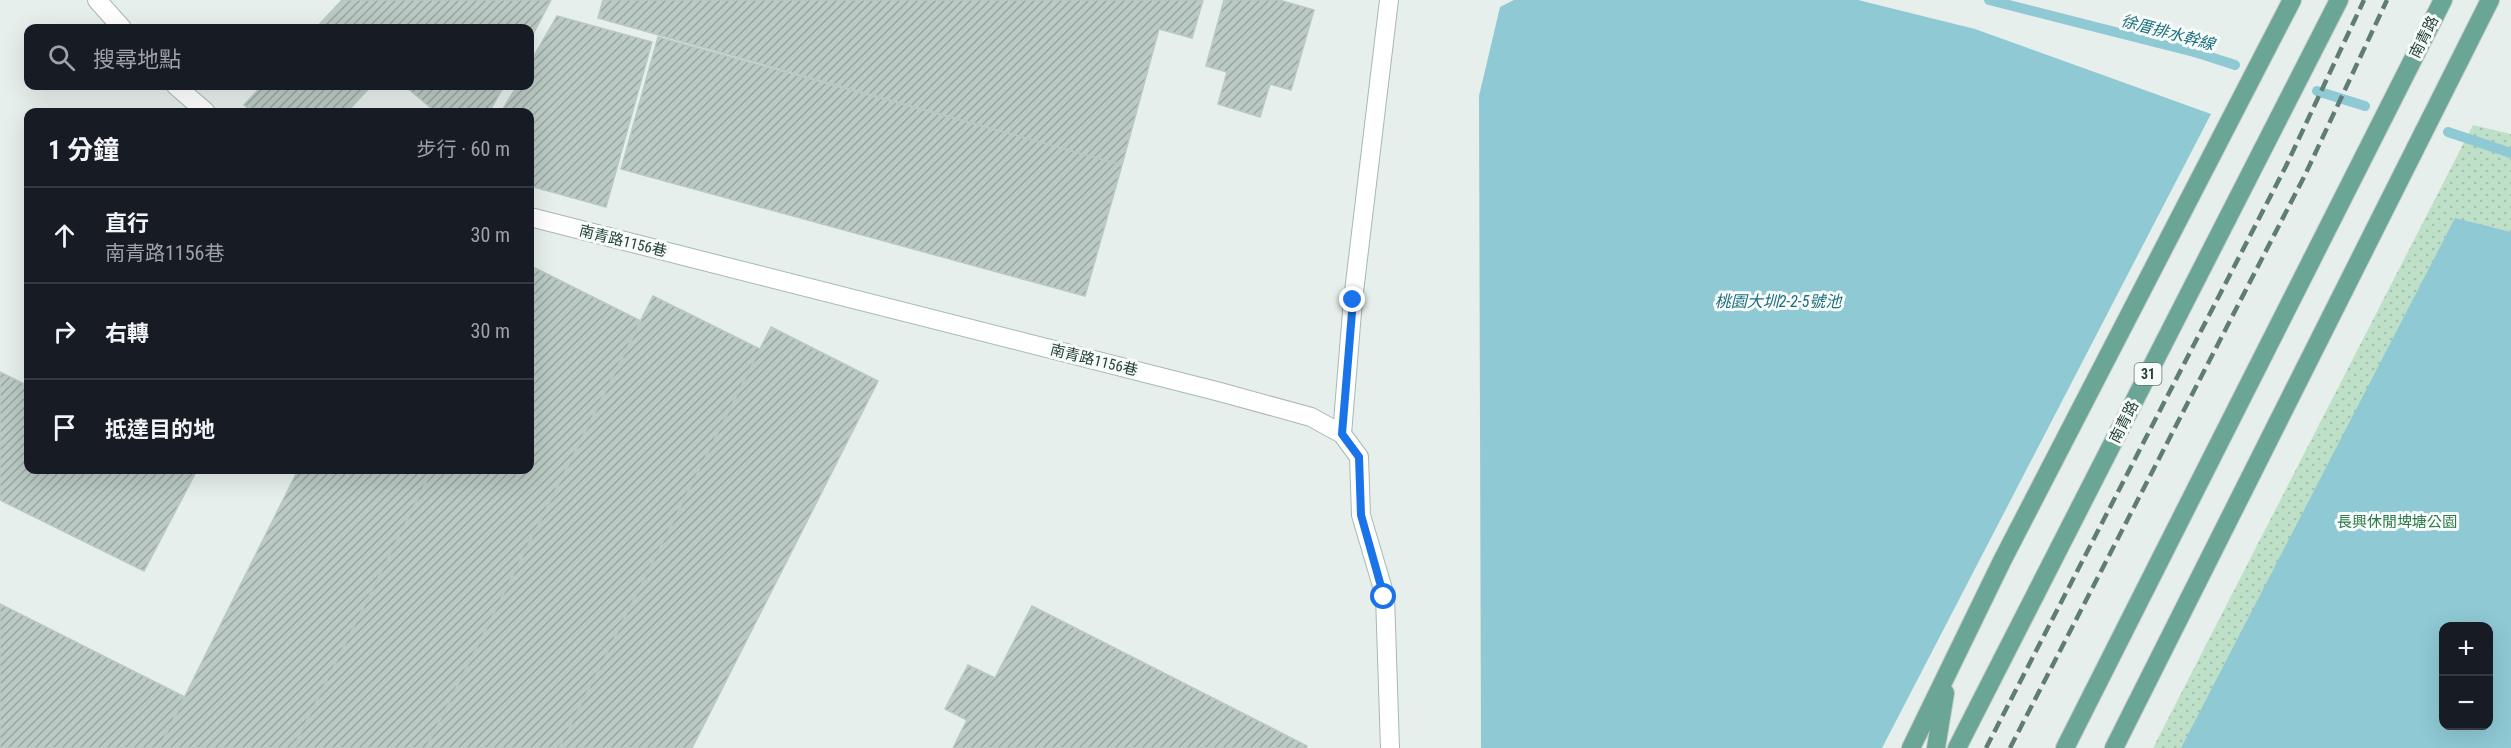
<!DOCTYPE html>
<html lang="zh-TW">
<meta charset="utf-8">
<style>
body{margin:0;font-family:"Roboto Condensed","Noto Sans TC",sans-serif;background:#20242c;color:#f1f3f6}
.controls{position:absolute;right:18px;bottom:18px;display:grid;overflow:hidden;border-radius:12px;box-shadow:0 6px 24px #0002}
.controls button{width:54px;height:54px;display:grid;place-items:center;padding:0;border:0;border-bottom:2px solid #363941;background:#171b24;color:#f1f3f6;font:30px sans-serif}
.stop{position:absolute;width:18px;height:18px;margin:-14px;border:4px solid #1a73e8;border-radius:50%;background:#fff}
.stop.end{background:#1a73e8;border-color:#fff;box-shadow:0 2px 6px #0008}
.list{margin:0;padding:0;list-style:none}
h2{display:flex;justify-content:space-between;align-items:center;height:78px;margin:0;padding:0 24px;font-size:26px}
h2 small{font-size:20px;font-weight:400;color:#9ea1a6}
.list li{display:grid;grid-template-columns:39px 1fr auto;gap:18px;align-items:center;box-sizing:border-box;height:96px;padding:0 24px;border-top:2px solid #363941}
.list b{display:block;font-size:22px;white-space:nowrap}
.list p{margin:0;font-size:20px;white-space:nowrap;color:#9ea1a6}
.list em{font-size:20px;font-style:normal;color:#9ea1a6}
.icon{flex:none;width:33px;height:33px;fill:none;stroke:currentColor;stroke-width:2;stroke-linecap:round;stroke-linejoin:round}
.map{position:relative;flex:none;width:2511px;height:748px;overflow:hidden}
.search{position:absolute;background:#171b24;box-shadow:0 6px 24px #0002;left:24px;top:24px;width:510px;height:66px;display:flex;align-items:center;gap:15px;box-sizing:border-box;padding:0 21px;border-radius:12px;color:#9ea1a6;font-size:22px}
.panel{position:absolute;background:#171b24;box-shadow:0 6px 24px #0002;left:24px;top:108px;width:510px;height:366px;border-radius:12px}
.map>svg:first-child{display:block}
.park{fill:url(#park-dots);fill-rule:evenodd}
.water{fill:#8ec9d4;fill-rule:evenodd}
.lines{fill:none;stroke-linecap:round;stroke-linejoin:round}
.stream{stroke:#8ec9d4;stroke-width:10}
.building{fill:url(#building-hatch);stroke:#b8c9c2;stroke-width:1.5}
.minor-casing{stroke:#a8b8b2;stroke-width:20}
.major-casing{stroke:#c2cac8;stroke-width:20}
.minor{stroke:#fff;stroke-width:18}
.major{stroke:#6aa596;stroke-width:18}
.rail{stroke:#5f7d75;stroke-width:4.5;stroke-dasharray:12 6;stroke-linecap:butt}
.route{stroke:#1a73e8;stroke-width:8}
.labels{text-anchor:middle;stroke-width:6;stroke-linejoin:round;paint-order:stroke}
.shield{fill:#f7fbf9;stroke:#637a73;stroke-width:1.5}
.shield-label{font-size:14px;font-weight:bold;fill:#24423a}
.street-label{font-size:15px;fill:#24423a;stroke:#f7fbf9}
.park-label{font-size:15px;fill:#2d7a4b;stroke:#f7fbf9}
.water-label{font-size:16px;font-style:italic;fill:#1c6f80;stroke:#f7fbf9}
</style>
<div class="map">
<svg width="2511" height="748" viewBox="0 0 2511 748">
<defs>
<pattern id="park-dots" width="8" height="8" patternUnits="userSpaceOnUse" patternTransform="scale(1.5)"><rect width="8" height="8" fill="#bfe0c8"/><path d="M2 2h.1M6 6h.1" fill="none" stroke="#a4c1ad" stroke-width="1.8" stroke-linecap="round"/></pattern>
<pattern id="building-hatch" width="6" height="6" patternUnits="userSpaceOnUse" patternTransform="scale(1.5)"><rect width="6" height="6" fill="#bbcac4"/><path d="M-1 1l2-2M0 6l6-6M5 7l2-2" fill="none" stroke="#98a6a0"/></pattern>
</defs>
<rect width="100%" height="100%" fill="#e6efeb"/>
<path class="park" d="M 2473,125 L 2511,134 L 2511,748 L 2153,748 ZM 2444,626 L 2488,626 L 2488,726 L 2444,726 Z"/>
<path class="water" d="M 1514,0 L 1858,0 L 1975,29 L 2211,114 L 1882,748 L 1481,748 L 1479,96 L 1500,7 Z
M 2455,218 L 2511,232 L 2511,748 L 2181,748 ZM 2444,626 L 2488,626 L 2488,726 L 2444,726 Z"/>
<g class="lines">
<path class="stream" d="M 1989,0 L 2198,53 L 2235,65
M 2317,91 L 2365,106
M 2448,132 L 2511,153"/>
</g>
<path class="building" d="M 342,0 L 551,0 L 530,40 L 530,28 L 316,28 Z
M 603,0 L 1203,0 L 1192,38 L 1159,29 L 1122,165 L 598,18 Z
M 1224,0 L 1279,0 L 1314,10 L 1291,90 L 1270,84 L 1260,117 L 1218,104 L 1227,72 L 1206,66 Z
M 557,16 L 652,42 L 606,207 L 530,186 L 530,112 L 501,112 L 517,86 L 530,86 L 530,63 Z
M 658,37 L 1122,165 L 1085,296 L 621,169 Z
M 262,86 L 371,86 L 347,112 L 253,112 L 244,105 Z
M 405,86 L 504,86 L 489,112 L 436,112 Z
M 535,268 L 641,321 L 426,748 L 293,748 L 432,470 L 530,470 L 530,279 Z
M 653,296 L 760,349 L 559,748 L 426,748 Z
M 771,327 L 878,381 L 692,748 L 559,748 Z
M 0,372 L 28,386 L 28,470 L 197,470 L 144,571 L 0,500 Z
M 298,470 L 432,470 L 293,748 L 159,748 Z
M 0,604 L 185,697 L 159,748 L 0,748 Z
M 1032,606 L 1307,746 L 1306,748 L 953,748 L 967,720 L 945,709 L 968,665 L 995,678 Z"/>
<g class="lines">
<defs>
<path id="minor" d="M 97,0 L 122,28
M 176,86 L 206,112
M 530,217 L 1220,392 L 1311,417 L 1342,434 L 1359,457 L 1361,515 L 1385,596 L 1390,748
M 1342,434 L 1353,300 L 1389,0"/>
<path id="major" d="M 1911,748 L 2002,561 L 2292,0
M 1936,748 L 1945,693
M 1957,748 L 2339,0
M 2065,748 L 2443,0
M 2114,748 L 2490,0"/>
</defs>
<use href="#minor" class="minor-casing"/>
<use href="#major" class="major-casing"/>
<use href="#minor" class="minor"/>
<use href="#major" class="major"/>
<path class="rail" d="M 1986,748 L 2286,166 L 2364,0
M 2010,748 L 2305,175 L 2387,0"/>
</g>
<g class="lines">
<path class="route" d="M 1353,300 L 1342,434 L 1359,457 L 1361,515 L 1384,597"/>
</g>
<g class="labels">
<rect class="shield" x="2134.5" y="363" width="27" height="22" rx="4.5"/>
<g class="shield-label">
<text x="2148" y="379">31</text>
</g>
<g class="street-label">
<text transform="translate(2424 37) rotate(-63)" y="5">南青路</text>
<text transform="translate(623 241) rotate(14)" y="5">南青路1156巷</text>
<text transform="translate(1094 360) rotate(14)" y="5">南青路1156巷</text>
<text transform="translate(2124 422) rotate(-63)" y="5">南青路</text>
</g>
<g class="park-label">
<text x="2397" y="527">長興休閒埤塘公園</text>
</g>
<g class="water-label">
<text transform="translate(2168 32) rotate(15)" y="6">徐厝排水幹線</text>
<text x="1778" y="307">桃園大圳2-2-5號池</text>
</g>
</g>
</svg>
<div class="controls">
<button>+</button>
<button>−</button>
</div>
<div class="stop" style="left:1384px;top:597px"></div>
<div class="stop end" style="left:1353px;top:300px"></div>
<div class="search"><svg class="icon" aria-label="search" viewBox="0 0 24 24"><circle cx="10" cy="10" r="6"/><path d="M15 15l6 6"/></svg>搜尋地點</div>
<section class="panel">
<h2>1 分鐘<small>步行 · 60 m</small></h2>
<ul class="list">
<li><svg class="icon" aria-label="ahead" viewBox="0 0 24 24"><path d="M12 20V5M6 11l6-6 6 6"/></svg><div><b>直行</b><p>南青路1156巷</p></div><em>30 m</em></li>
<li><svg class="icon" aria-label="right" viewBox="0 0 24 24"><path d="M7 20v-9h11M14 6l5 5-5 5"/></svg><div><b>右轉</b></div><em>30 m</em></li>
<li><svg class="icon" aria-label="arrive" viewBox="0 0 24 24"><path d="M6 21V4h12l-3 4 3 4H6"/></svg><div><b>抵達目的地</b></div></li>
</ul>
</section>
</div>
